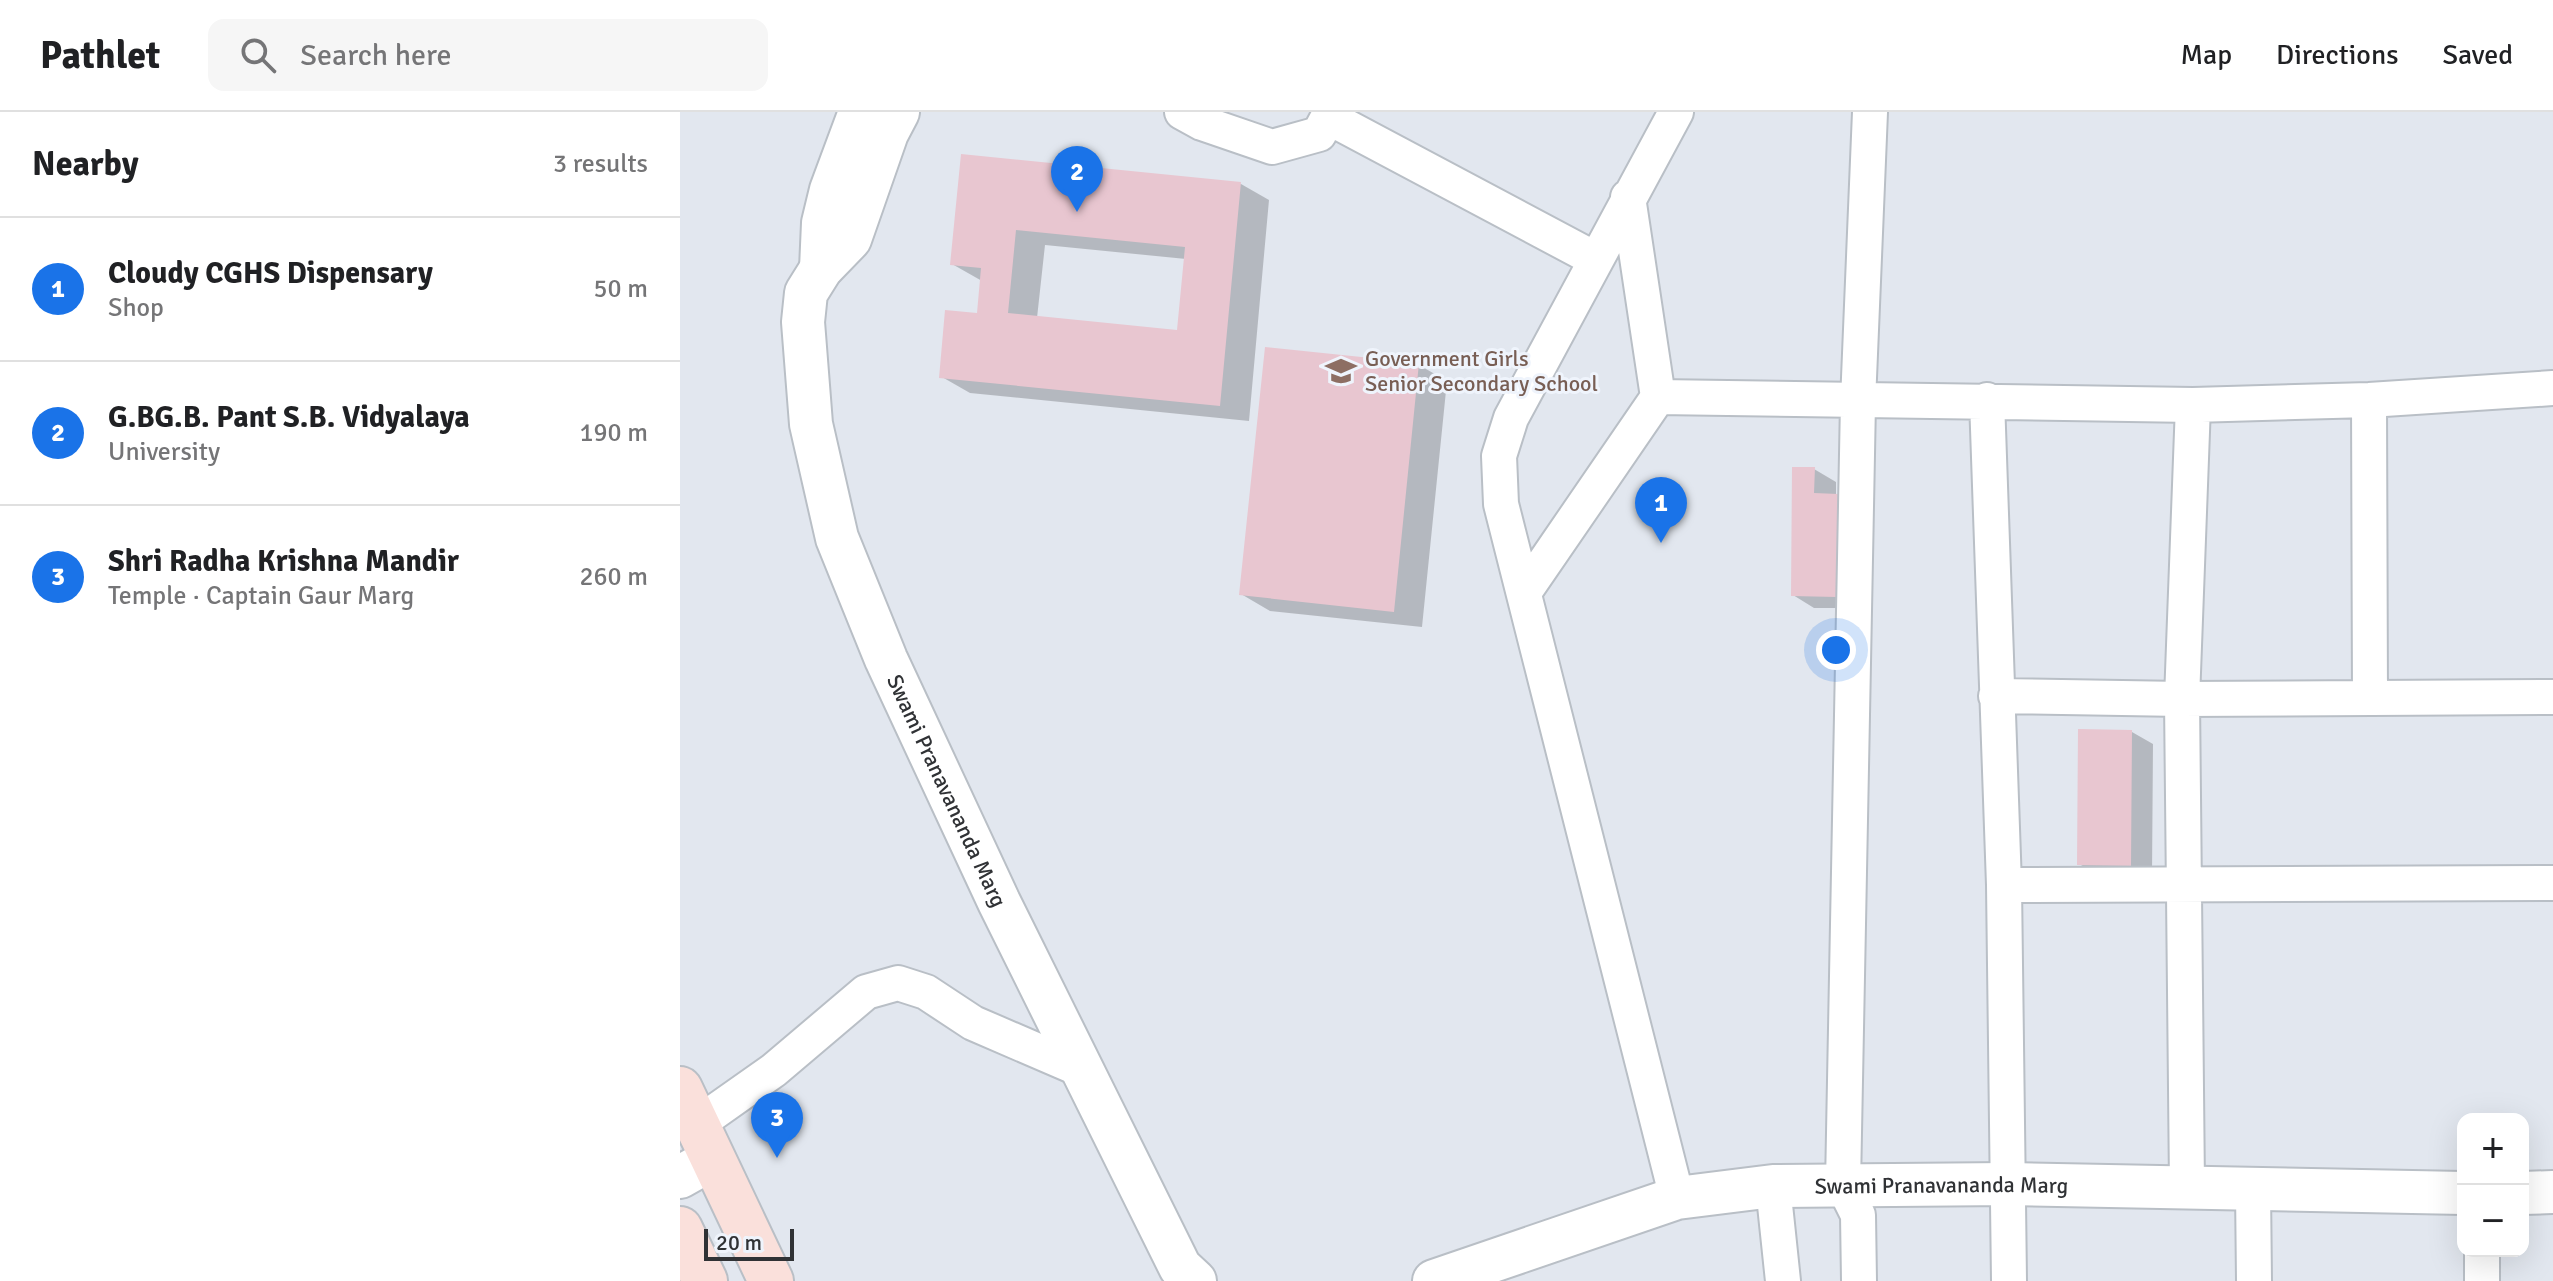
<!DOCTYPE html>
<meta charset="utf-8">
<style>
body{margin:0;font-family:Signika,sans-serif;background:#f6f6f6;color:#202124}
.controls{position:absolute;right:24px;bottom:24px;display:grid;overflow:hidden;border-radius:16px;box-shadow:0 8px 32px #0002}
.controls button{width:72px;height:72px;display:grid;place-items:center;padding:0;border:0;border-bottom:2px solid #e0e0e0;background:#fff;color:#202124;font:40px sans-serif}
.scale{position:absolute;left:24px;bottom:20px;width:90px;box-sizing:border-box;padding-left:8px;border:4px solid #303235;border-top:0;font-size:22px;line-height:28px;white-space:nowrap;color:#303235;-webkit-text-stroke:6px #eff4fc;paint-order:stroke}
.you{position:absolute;left:1156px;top:538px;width:28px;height:28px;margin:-20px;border:6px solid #fff;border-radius:50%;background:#1a73e8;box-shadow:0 0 0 12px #1a73e833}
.badge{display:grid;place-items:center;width:52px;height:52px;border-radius:50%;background:#1a73e8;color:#fff;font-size:26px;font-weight:700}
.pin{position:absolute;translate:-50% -66px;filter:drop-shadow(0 2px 4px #0008)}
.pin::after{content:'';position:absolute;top:42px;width:28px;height:24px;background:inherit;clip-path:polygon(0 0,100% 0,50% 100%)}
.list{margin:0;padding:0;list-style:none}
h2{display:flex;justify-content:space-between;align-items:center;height:104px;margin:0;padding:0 32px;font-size:34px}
h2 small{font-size:26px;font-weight:400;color:#757577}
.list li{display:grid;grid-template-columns:52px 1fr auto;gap:24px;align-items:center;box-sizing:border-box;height:144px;padding:0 32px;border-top:2px solid #e0e0e0}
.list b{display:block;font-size:30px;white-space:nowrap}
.list p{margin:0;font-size:26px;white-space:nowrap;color:#757577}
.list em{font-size:26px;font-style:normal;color:#757577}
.icon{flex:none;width:44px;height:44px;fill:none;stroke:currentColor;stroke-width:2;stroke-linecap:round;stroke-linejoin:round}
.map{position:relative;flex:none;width:1873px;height:1169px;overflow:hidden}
header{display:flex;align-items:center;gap:48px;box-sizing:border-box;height:112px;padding:0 40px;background:#fff;border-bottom:2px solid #e0e0e0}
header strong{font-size:38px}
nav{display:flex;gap:44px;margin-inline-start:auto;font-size:28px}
.search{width:560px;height:72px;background:#f6f6f6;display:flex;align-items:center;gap:20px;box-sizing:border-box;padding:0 28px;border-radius:16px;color:#757577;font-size:30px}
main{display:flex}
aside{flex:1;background:#fff}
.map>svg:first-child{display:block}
.shadow{fill:#0003;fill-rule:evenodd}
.building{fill:#e8c6d0;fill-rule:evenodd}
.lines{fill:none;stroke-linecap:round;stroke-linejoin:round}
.minor-casing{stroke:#b9bfc6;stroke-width:38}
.tertiary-casing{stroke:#b9bfc6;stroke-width:46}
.secondary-casing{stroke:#b9bfc6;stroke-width:48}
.minor{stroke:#fff;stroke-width:34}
.tertiary{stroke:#fff;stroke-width:42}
.secondary{stroke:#fae0db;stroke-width:44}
.labels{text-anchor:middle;stroke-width:6;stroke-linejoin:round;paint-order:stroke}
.education-label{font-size:22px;fill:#785e54;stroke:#eff4fc;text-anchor:start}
.street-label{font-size:22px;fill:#303235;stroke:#eff4fc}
</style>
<header>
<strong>Pathlet</strong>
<div class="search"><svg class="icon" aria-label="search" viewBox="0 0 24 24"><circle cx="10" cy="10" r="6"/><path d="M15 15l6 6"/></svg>Search here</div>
<nav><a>Map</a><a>Directions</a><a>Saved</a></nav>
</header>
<main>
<aside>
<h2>Nearby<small>3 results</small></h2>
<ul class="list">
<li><span class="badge">1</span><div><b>Cloudy CGHS Dispensary</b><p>Shop</p></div><em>50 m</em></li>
<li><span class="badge">2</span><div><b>G.BG.B. Pant S.B. Vidyalaya</b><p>University</p></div><em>190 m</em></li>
<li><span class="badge">3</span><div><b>Shri Radha Krishna Mandir</b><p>Temple · Captain Gaur Marg</p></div><em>260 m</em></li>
</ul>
</aside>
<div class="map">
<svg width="1873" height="1169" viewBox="0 0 1873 1169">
<rect width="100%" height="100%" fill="#e2e7ef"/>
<path class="shadow" d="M 282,44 L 561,72 L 589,88 L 569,309 L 290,281 L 262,265 L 298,203 L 302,169 L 272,152 ZM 365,133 L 506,147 L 499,220 L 357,206 Z
M 739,253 L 767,269 L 742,515 L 590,499 L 561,482 Z
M 1134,357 L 1156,370 L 1156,384 L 1179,396 L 1178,496 L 1134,496 L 1113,483 Z
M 1452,620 L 1473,632 L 1472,765 L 1421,764 L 1399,752 Z"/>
<path class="building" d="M 281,42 L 561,70 L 540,294 L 259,266 L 265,198 L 297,201 L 301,156 L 270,153 ZM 336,118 L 505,135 L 497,218 L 328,201 Z
M 585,235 L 739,251 L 714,500 L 559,483 Z
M 1112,355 L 1135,355 L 1134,381 L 1158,382 L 1157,485 L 1111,484 Z
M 1398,617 L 1452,618 L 1451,754 L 1397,753 Z"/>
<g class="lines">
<defs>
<path id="minor" d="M 502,0 L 522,11 L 592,35 L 639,22 L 648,5 L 915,147
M 996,0 L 831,306 L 819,344 L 821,392 L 997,1086
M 978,285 L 1513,293 L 1689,288 L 1873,276
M 1307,288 L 1324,773 L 1329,1169
M 1689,288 L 1690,586
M 845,479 L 978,285 L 948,85
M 1316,584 L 1502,587 L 1873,585
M 1324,773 L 1873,771
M 16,1013 L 94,958 L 186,880 L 218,871 L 246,880 L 293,911 L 402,958
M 1093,1074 L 1103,1169
M 1507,1074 L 1502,587 L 1513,293
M 1573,1077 L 1574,1169
M 1179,1169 L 1178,1103 L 1163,1073 L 1178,290 L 1190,0
M 1802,1169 L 1802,1139"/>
<g id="tertiary">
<path id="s1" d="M 218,0 L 207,21 L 170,127 L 141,157 L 126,181 L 123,210 L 131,312 L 157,426 L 206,547 L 319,790 L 500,1155 L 515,1169"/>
<path d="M 141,157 L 143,111 L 151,78 L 180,0"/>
<path d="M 0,1065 L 32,1047"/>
<path d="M 1843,1081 L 1873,1080"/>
<path id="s2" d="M 754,1169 L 997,1086 L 1093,1074 L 1328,1072 L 1783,1081"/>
</g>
<path id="secondary" d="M 0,977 L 91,1169
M 0,1117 L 25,1169"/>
</defs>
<use href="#minor" class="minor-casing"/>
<use href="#tertiary" class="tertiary-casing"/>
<use href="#secondary" class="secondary-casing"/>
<use href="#minor" class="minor"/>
<use href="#tertiary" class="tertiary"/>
<use href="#secondary" class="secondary"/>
</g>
<defs>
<symbol id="university-bare" viewBox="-9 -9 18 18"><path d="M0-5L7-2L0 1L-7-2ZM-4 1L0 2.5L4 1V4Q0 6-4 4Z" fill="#8d6e63" stroke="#eff4fc" stroke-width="2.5" paint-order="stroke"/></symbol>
</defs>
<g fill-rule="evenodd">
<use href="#university-bare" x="639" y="237" width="44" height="44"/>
</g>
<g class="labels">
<g class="education-label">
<text x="685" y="254">Government Girls<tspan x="685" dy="25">Senior Secondary School</tspan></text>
</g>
<g class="street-label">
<text dy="8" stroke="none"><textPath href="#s1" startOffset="730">Swami Pranavananda Marg</textPath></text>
<text dy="8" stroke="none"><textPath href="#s2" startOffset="522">Swami Pranavananda Marg</textPath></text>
</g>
</g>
</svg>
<div class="controls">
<button>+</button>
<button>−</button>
</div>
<div class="scale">20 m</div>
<div class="you"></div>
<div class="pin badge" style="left:981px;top:431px">1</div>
<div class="pin badge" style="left:397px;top:100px">2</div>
<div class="pin badge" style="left:97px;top:1046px">3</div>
</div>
</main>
